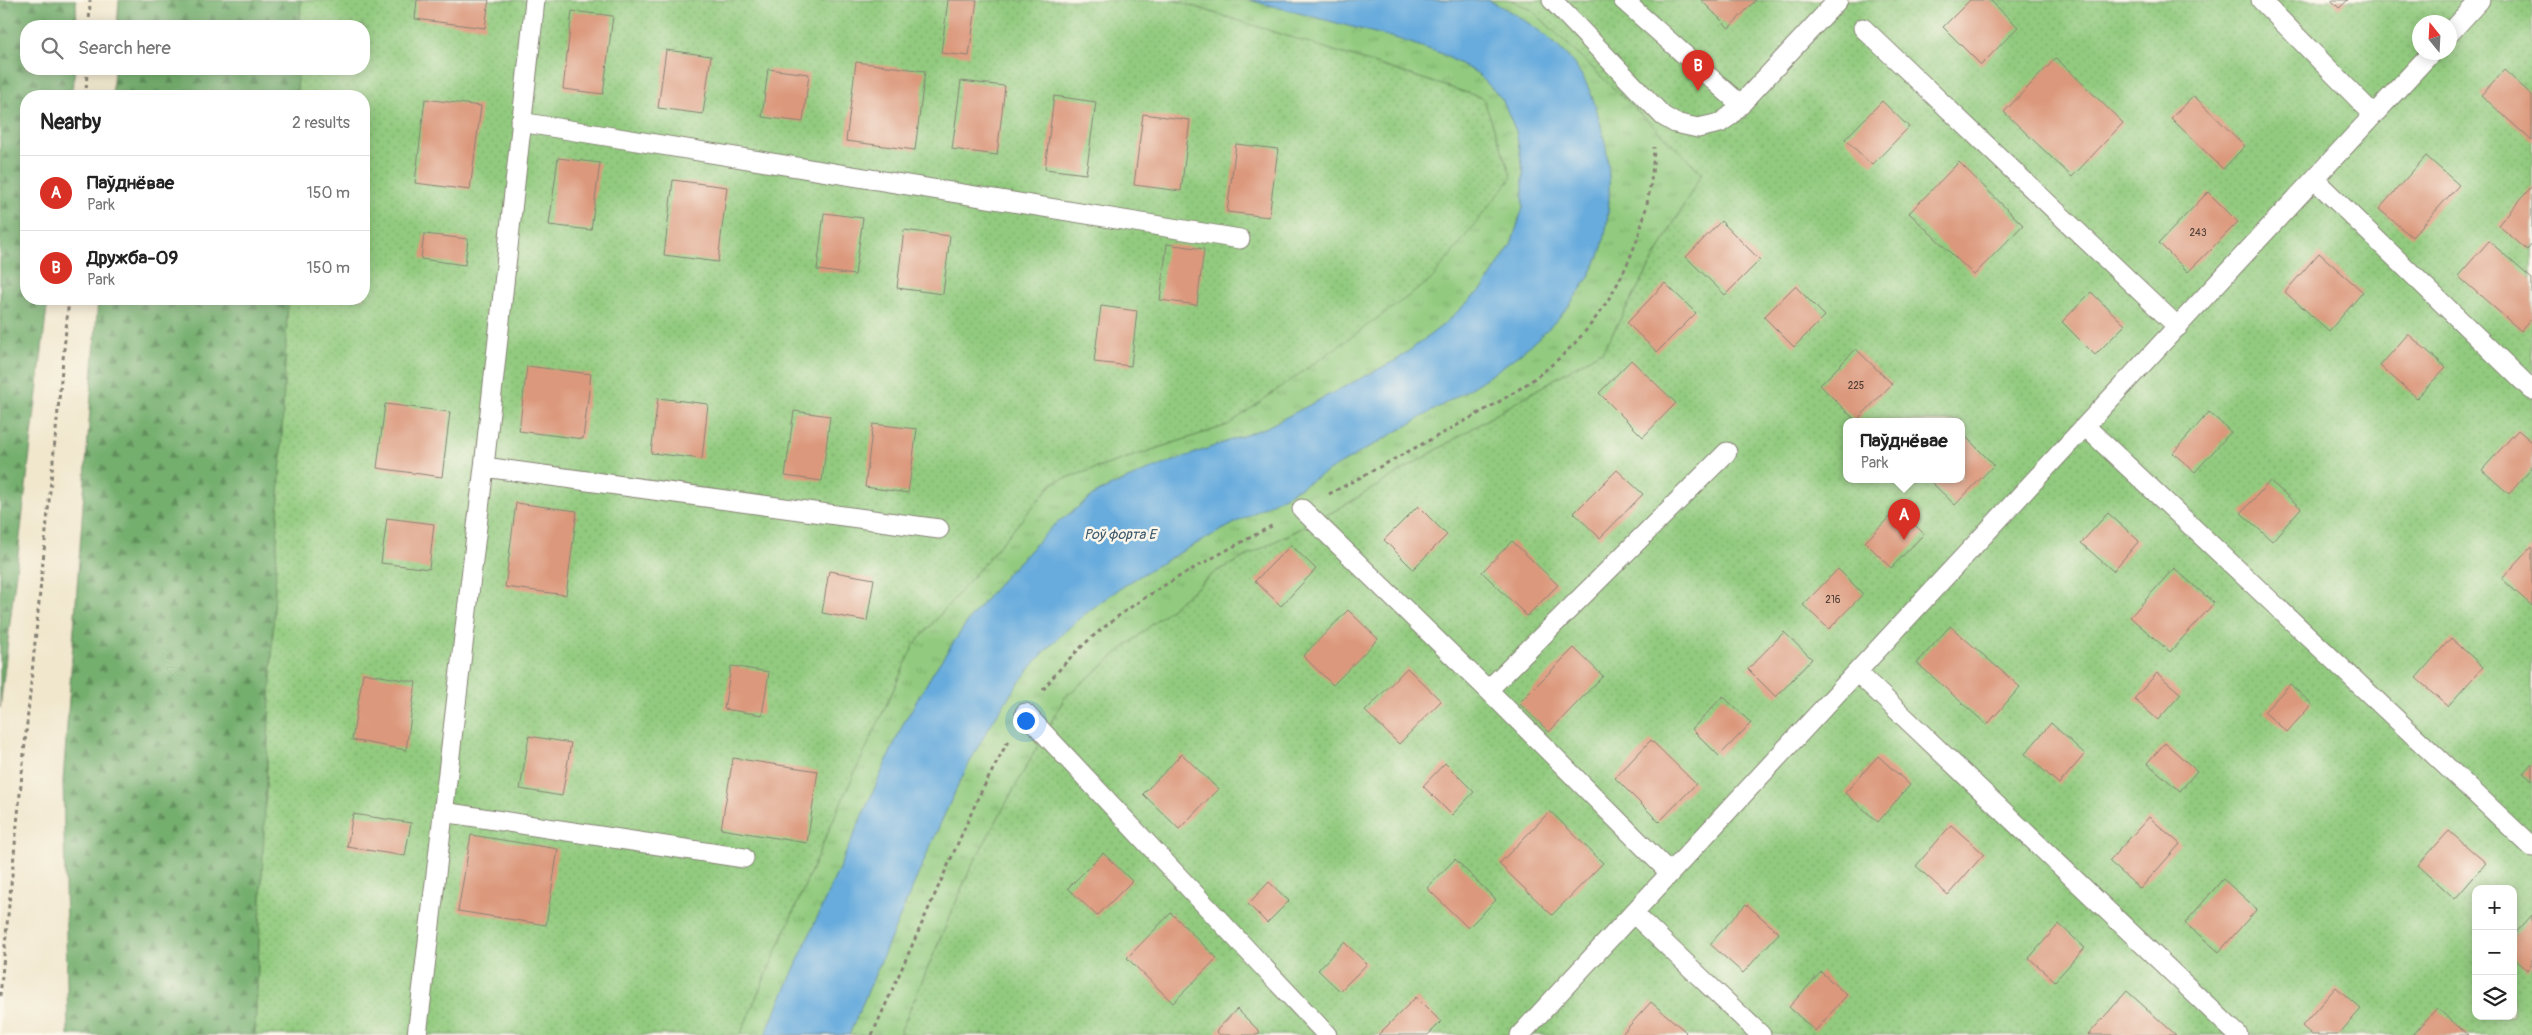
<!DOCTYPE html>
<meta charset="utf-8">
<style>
body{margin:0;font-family:Pangolin,sans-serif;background:#f2f2f2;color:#222}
.controls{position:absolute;right:15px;bottom:15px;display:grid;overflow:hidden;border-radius:10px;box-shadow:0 2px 12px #0003}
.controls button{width:45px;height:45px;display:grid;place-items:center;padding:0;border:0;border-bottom:1px solid #e0e0e0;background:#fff;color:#222;font:25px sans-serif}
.compass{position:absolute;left:2412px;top:15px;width:45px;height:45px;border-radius:50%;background:#fff;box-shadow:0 2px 12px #0003;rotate:342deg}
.you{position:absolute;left:1025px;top:720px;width:18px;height:18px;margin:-12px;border:4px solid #fff;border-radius:50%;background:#1a73e8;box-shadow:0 0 0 8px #1a73e833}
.badge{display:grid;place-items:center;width:32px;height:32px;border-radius:50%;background:#d93025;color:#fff;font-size:16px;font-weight:700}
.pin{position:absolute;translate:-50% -41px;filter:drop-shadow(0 1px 2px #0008)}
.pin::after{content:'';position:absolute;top:26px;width:18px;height:15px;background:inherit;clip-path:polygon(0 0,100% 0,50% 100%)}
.popup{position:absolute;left:1843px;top:418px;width:122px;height:65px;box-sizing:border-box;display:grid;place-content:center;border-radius:10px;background:#fff;filter:drop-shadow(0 1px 4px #0005);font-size:16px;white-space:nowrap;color:#767676}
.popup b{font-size:19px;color:#222}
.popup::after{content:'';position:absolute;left:50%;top:100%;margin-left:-10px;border:10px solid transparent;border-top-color:#fff}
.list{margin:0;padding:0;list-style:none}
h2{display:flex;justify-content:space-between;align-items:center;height:65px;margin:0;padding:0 20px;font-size:21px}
h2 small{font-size:16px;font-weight:400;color:#767676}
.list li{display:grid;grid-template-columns:32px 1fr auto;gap:15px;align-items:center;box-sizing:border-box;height:75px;padding:0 20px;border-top:1px solid #e0e0e0}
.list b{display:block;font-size:19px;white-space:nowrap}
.list p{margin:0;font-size:16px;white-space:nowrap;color:#767676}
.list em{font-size:16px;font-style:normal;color:#767676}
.icon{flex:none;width:28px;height:28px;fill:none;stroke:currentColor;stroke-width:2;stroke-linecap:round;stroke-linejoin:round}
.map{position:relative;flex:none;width:2532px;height:1035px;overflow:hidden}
.search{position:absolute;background:#fff;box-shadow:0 2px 12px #0003;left:20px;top:20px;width:350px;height:55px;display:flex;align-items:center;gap:12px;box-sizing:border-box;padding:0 18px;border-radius:20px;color:#767676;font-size:19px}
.panel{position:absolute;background:#fff;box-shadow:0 2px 12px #0003;left:20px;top:90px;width:350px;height:215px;border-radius:20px}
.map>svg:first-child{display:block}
.grass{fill:url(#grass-tufts);stroke:#57744e}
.forest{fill:url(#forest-firs);stroke:#486645}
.garden{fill:url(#garden-dots);stroke:#57744e;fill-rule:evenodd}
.water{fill:#68acdd;stroke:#42647c}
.building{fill:#db987c}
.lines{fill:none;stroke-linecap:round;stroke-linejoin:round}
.service-casing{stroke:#868274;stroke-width:21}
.path{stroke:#868274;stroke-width:3;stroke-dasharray:4 4;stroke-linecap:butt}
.service{stroke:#fff;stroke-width:19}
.labels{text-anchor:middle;stroke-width:5;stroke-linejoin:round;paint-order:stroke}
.number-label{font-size:10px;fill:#4c3b34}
.water-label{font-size:14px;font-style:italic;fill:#3a5669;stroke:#fbf7ec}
</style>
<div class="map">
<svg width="2532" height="1035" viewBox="0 0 2532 1035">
<defs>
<pattern id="grass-tufts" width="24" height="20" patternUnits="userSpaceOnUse" patternTransform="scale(1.25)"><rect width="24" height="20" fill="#92cb7f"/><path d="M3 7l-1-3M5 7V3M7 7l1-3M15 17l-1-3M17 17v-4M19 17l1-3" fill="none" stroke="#7dae6d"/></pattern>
<pattern id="forest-firs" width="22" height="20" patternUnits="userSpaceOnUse" patternTransform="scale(1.25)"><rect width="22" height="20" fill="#75af6e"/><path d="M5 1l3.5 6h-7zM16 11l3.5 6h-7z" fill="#5f8e5a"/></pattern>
<pattern id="garden-dots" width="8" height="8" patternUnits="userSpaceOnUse" patternTransform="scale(1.25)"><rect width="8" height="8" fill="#92cb7f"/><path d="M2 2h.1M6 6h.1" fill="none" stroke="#7dae6d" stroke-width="1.8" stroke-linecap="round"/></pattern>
</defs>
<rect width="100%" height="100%" fill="#fbf7ec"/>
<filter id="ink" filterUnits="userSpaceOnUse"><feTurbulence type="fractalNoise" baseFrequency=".02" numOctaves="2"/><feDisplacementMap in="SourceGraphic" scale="10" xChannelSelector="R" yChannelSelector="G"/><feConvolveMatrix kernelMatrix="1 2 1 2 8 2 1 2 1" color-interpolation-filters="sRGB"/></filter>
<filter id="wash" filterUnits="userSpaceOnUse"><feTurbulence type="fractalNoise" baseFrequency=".0096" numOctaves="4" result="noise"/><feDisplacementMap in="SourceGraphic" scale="20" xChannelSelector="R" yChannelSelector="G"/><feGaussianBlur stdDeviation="1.12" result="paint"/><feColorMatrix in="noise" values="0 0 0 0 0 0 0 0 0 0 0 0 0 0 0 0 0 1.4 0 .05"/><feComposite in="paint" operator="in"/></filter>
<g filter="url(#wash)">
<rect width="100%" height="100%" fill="#f1e7cd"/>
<path class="grass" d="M 1173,0 L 1511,0 L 1532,10 L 1702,173 L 1603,350 L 1340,508 L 1214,573 L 1065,697 L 972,865 L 899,1035 L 740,1035 L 837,811 L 914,645 L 1054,482 L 1228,425 L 1483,98 Z"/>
<path class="forest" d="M 0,0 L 76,0 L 77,26 L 26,26 L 26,69 L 75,69 L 71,96 L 26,96 L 26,299 L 48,299 L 0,708 Z
M 119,0 L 301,0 L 300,26 L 117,26 Z
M 114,69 L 298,69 L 297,96 L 112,96 Z
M 98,299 L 288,299 L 255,1035 L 68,1035 L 63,781 Z"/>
<path class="garden" d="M 301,0 L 1173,0 L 1483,98 L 1512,177 L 1431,280 L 1228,425 L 1054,482 L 914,645 L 837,811 L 740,1035 L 255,1035 L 288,299 L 364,299 L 364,96 L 297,96 L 298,69 L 364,69 L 364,26 L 300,26 Z
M 1511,0 L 2532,0 L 2532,1035 L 899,1035 L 972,865 L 1065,697 L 1214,573 L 1340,508 L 1603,350 L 1702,173 L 1532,10 ZM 2420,22 L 2450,22 L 2450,52 L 2420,52 ZM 1846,421 L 1962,421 L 1962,479 L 1846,479 ZM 2476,889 L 2513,889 L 2513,1016 L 2476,1016 Z"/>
<path class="water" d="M 1249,0 L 1488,0 C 1522,16 1562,43 1582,76 C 1594,95 1600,121 1605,143 C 1612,176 1611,233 1596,263 C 1558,340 1485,380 1415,421 C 1361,452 1307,484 1252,514 C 1184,551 1109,586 1054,642 C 991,705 955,790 920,870 C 896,925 873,980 849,1035 L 765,1035 L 903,724 L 934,671 L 970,618 L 1006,575 L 1052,527 L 1098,492 L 1146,471 L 1267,427 L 1398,359 L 1443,325 L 1484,287 L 1511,245 L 1523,207 L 1523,170 L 1516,131 L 1502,99 L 1477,73 L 1440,53 L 1398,39 Z"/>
<g id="blocks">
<path class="building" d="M 417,0 L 489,0 L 485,28 L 415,19 Z
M 948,0 L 977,0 L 969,56 L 941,53 Z
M 1701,0 L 1756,0 L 1729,28 Z
M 1970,0 L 1990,0 L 2018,27 L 1981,65 L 1943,27 Z
M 2331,0 L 2348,0 L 2339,8 Z
M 572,11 L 613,16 L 603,94 L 563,89 Z
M 666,50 L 711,56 L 703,114 L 658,108 Z
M 2056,58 L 2123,123 L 2072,177 L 2004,112 Z
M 856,62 L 925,71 L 915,150 L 846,141 Z
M 768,69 L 809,74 L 803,122 L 762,117 Z
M 2504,70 L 2532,95 L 2532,141 L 2481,95 Z
M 961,81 L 1005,86 L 997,155 L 952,149 Z
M 1054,96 L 1096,102 L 1086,174 L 1045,169 Z
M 2194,96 L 2245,146 L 2223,169 L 2171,118 Z
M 425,99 L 481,106 L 470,190 L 415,183 Z
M 1882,101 L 1909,127 L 1872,165 L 1845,139 Z
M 1143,114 L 1190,120 L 1181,191 L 1134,185 Z
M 1236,144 L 1278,149 L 1269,217 L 1227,212 Z
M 2426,156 L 2459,185 L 2412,237 L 2379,209 Z
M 558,158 L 600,163 L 591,230 L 549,225 Z
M 1959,162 L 2023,225 L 1974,275 L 1909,213 Z
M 673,180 L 727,187 L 718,262 L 664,255 Z
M 2532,186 L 2532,244 L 2527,250 L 2498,225 Z
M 2208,192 L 2238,222 L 2188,272 L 2159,243 Z
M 824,213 L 863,218 L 855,275 L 817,270 Z
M 1721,221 L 1760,260 L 1725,295 L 1686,257 Z
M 904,230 L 950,236 L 943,294 L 897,288 Z
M 424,234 L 468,239 L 465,265 L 421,259 Z
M 2489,241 L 2532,279 L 2532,318 L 2521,331 L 2458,276 Z
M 1167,244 L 1204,249 L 1197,305 L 1160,300 Z
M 2319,253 L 2363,292 L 2329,331 L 2285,292 Z
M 1665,283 L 1696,313 L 1657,352 L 1627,323 Z
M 1795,286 L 1825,316 L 1794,347 L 1764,317 Z
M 2091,292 L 2125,325 L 2095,355 L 2062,322 Z
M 1101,306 L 1137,311 L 1131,366 L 1094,362 Z
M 2408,334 L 2446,367 L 2417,398 L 2380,366 Z
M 1856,349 L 1892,384 L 1856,421 L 1820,385 Z
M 1631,360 L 1676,403 L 1643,437 L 1599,393 Z
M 527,366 L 591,374 L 583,439 L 519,431 Z
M 658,398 L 708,404 L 702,459 L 651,453 Z
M 385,404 L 450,412 L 442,477 L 377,468 Z
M 794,411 L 830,416 L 822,481 L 785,476 Z
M 2209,412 L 2231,432 L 2195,472 L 2173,453 Z
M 873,424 L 917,429 L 908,493 L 865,487 Z
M 2518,430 L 2532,442 L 2532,468 L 2509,494 L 2482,470 Z
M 1962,433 L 1994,465 L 1955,505 L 1928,479 L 1962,479 Z
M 1617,470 L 1643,494 L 1600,538 L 1574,513 Z
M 2270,481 L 2301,508 L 2272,541 L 2241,513 Z
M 516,503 L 577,511 L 566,595 L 505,587 Z
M 1418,506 L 1447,535 L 1413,569 L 1384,540 Z
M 1898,508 L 1924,534 L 1891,568 L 1865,542 Z
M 2108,513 L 2139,541 L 2113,571 L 2081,543 Z
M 387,518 L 434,524 L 429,569 L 381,563 Z
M 1512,541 L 1558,585 L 1527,616 L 1482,572 Z
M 1291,545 L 1316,569 L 1281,606 L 1255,581 Z
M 2531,547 L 2532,549 L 2532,606 L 2502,579 Z
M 2174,568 L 2214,603 L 2170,652 L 2130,617 Z
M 1838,569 L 1863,594 L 1829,629 L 1803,605 Z
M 829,571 L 874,579 L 867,621 L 822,613 Z
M 1348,610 L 1378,639 L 1333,685 L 1303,656 Z
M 1950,626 L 2020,687 L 1987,725 L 1917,663 Z
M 1784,632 L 1812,659 L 1776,697 L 1748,669 Z
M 2451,638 L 2483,667 L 2448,706 L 2416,678 Z
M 1574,648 L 1603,676 L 1549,732 L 1519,703 Z
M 731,666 L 769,672 L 762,715 L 724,709 Z
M 1407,668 L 1441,701 L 1399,744 L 1365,711 Z
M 363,673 L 416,682 L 406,750 L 352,740 Z
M 2157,673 L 2181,694 L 2158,720 L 2134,699 Z
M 2290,684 L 2312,704 L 2287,732 L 2264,712 Z
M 1723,696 L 1751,723 L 1719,756 L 1692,729 Z
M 2051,723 L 2085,754 L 2059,784 L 2025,754 Z
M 529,736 L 571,743 L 562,796 L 520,789 Z
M 1651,740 L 1696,784 L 1659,822 L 1615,778 Z
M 2165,743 L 2197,771 L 2180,791 L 2147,763 Z
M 1182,754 L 1218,789 L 1179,829 L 1143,794 Z
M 1878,756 L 1910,785 L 1878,822 L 1845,793 Z
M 733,758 L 818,771 L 807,843 L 721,829 Z
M 1445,763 L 1474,792 L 1452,815 L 1423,786 Z
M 2532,763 L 2532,780 L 2523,773 Z
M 1550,811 L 1603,863 L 1552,915 L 1499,864 Z
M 353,814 L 411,823 L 405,856 L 347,847 Z
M 2149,817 L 2180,844 L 2140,889 L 2109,861 Z
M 1951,825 L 1984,854 L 1948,895 L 1916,866 Z
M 2449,831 L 2486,863 L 2455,899 L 2418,865 Z
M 471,835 L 558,849 L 546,925 L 458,911 Z
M 1103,853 L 1132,881 L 1097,916 L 1068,888 Z
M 1455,859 L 1496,900 L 1468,928 L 1427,888 Z
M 2223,879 L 2257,909 L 2219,952 L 2185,923 Z
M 1269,882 L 1289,901 L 1267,923 L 1248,904 Z
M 1746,904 L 1779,933 L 1743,973 L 1710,944 Z
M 1171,913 L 1217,958 L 1173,1003 L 1127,958 Z
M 2532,915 L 2532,965 L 2527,970 L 2513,957 L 2513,936 Z
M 2059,924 L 2085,948 L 2055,981 L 2029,958 Z
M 1344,942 L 1367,964 L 1340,991 L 1318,970 Z
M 1821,972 L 1847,995 L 1815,1031 L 1789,1007 Z
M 2336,987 L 2361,1009 L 2338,1035 L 2312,1035 L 2302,1026 Z
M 2127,991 L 2176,1035 L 2088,1035 Z
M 1416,997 L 1441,1022 L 1428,1035 L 1378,1035 Z
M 1651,1002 L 1686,1032 L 1684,1035 L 1621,1035 Z
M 2437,1008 L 2468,1035 L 2413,1035 Z
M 1237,1009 L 1260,1032 L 1257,1035 L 1220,1035 L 1216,1031 Z"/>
</g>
</g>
<g filter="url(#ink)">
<use href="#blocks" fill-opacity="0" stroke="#868274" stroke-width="1"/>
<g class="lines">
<defs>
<path id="service" d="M 1552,0 L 1663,116 L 1675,123 L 1698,128 L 1720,123 L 1730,116 L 1838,0
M 1623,0 L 1741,105
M 2261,0 L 2374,115
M 1863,28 L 2178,327
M 2450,33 L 2480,0
M 520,122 L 1240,239
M 2314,179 L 2532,390
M 2086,427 L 2532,847
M 484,467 L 939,529
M 1302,509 L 1488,690 L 1670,873
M 1858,673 L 2238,1035
M 1488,690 L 1727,452
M 1025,713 L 1327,1035
M 443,812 L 744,858
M 1633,913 L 1761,1035
M 417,1035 L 484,467 L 535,0
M 1520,1035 L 2432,52"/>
</defs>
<use href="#service" class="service-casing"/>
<path class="path" d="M 89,26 L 90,0
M 86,96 L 87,69
M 1329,494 C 1367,474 1405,453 1443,433 C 1477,414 1513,396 1544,371 C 1613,317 1651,234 1654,147
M 1043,690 C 1101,611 1192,570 1275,524
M 0,996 L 69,299
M 872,1035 L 979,796 L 1008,741"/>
<use href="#service" class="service"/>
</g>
</g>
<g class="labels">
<g class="number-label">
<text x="2198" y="236">243</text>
<text x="1856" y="389">225</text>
<text x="1833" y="603">216</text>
</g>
<g class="water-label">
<text x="1120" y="539">Роў форта Е</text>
</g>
</g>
</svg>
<div class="controls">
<button>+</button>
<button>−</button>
<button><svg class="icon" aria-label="layers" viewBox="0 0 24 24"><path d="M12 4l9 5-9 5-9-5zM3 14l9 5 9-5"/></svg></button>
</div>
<svg class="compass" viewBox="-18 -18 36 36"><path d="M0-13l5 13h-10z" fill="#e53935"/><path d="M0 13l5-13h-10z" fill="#767676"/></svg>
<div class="you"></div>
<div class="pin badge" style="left:1904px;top:540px">A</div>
<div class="popup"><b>Паўднёвае</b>Park</div>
<div class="pin badge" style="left:1698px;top:91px">B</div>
<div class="search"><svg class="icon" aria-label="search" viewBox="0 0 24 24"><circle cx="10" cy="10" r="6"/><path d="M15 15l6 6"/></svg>Search here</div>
<section class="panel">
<h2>Nearby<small>2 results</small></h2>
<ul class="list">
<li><span class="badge">A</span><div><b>Паўднёвае</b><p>Park</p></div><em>150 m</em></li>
<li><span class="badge">B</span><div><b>Дружба-09</b><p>Park</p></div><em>150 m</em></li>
</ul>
</section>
</div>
